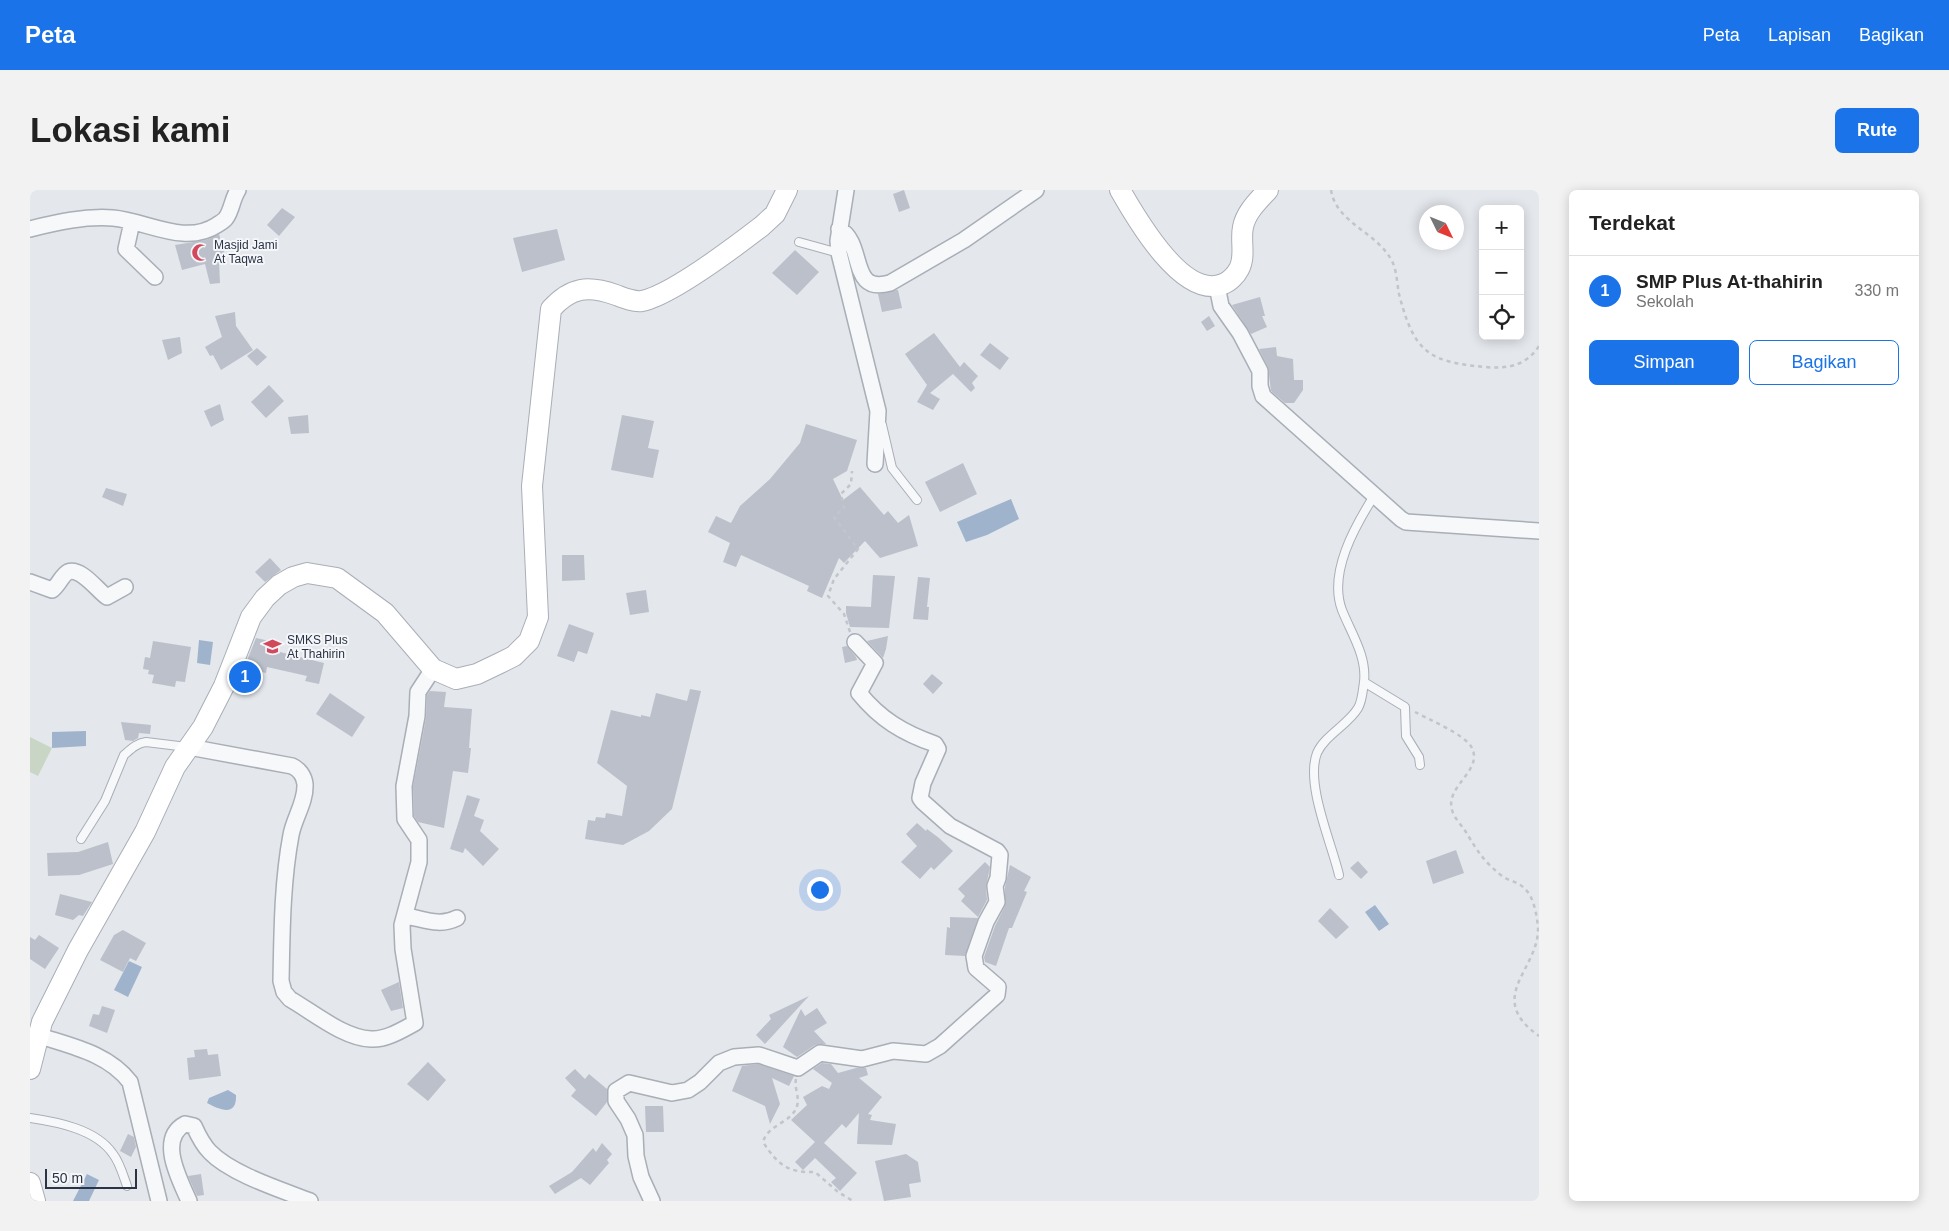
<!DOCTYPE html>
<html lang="id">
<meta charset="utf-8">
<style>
body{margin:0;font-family:Arial,sans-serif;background:#f2f2f2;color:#222}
.controls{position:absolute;right:15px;top:15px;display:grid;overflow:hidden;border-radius:8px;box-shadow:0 2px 12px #0003}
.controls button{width:45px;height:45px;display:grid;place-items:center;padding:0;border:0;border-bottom:1px solid #e0e0e0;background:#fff;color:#222;font:25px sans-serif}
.compass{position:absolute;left:1389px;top:15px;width:45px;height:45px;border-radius:50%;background:#fff;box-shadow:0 2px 12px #0003;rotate:133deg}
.scale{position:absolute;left:15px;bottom:12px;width:92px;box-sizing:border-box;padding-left:5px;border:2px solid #2b3445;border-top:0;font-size:14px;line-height:18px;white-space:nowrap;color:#2b3445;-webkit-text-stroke:4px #f4f6f9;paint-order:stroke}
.you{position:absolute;left:789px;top:699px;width:18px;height:18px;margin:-12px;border:4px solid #fff;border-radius:50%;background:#1a73e8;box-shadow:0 0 0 8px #1a73e833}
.badge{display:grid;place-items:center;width:32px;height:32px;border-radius:50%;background:#1a73e8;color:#fff;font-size:16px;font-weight:700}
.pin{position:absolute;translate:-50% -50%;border:2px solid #fff;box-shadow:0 1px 5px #0006}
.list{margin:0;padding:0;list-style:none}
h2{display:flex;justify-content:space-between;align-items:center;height:65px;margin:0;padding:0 20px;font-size:21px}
h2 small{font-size:16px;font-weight:400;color:#767676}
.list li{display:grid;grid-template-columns:32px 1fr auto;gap:15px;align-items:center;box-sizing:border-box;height:70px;padding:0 20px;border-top:1px solid #e0e0e0}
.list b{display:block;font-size:19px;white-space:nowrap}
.list p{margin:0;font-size:16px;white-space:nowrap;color:#767676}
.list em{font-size:16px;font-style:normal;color:#767676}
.actions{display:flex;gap:10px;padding:15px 20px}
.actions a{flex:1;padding:11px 0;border:1px solid #1a73e8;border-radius:8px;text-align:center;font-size:18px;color:#1a73e8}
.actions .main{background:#1a73e8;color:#fff}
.icon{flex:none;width:28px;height:28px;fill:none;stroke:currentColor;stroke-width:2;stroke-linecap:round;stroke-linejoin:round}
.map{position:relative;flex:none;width:1509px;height:1011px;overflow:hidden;border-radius:8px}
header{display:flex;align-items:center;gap:30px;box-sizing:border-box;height:70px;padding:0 25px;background:#1a73e8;color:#fff}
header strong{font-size:24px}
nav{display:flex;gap:28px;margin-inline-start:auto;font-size:18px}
.intro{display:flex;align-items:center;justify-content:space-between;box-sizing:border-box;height:120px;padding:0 30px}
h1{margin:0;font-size:35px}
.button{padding:12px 22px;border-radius:8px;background:#1a73e8;color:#fff;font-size:18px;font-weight:700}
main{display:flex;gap:30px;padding:0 30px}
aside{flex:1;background:#fff;border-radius:8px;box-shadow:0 2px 12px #0003}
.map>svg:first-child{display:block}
.green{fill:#c9d6c5}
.water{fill:#9fb4cc}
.building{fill:#bbc0ca}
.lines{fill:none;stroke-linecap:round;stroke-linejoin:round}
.lane-casing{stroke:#a9aeb7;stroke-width:10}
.street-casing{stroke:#a9aeb7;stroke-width:18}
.secondary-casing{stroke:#a9aeb7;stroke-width:22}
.path{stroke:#c2c5cb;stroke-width:2.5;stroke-dasharray:4 4;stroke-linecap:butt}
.lane{stroke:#f7f8fa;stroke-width:8}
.street{stroke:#f7f8fa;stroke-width:15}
.secondary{stroke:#fff;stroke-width:20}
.labels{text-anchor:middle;stroke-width:4;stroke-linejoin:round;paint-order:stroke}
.poi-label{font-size:12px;fill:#2b3445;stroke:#f4f6f9;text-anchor:start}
</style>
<header>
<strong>Peta</strong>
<nav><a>Peta</a><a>Lapisan</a><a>Bagikan</a></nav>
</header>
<div class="intro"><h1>Lokasi kami</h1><a class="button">Rute</a></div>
<main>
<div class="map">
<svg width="1509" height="1011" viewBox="0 0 1509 1011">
<rect width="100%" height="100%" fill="#e4e7ec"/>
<path class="green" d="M 0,547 L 22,558 L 8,586 L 0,582 Z"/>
<path class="water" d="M 981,309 L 989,329 L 957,345 L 936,352 L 927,332 Z
M 169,450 L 183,452 L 180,475 L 167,473 Z
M 56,541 L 56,556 L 22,558 L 22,542 Z
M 1345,715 L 1359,734 L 1349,741 L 1335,722 Z
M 99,771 L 112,777 L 98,807 L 84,800 Z
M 198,900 L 206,905 C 207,927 190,920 177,913 L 179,908 Z
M 57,984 L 69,990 L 59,1011 L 43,1011 Z"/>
<path class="building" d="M 874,0 L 880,18 L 869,22 L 863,4 Z
M 252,18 L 265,27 L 249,46 L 237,35 Z
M 527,39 L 535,70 L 492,82 L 483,48 Z
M 189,44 L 196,68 L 189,70 L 190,93 L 180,94 L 175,74 L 152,80 L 145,55 L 176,50 Z
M 765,60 L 789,82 L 767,105 L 742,83 Z
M 866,100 L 868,100 L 872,118 L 852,122 L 848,104 Z
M 1230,107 L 1235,126 L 1232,126 L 1237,137 L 1221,144 L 1202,115 Z
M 205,122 L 206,136 L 223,160 L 191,180 L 183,165 L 180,166 L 175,157 L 192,147 L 185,126 Z
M 1179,126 L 1185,136 L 1177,141 L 1171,132 Z
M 904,143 L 930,177 L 934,172 L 948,186 L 942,193 L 945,198 L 941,202 L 923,184 L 900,203 L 910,209 L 903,220 L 887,212 L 897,195 L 875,164 Z
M 150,147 L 152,163 L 138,170 L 132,150 Z
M 960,153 L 979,168 L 970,180 L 950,165 Z
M 1246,157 L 1247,166 L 1263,169 L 1264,190 L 1273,190 L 1273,200 L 1264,213 L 1255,213 L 1241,201 L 1238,177 L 1229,159 Z
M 227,158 L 237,167 L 227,176 L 217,166 Z
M 239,195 L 254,211 L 236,228 L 221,212 Z
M 190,214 L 194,230 L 181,237 L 174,221 Z
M 278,225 L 279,243 L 261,244 L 258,227 Z
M 592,225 L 624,231 L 618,258 L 629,260 L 623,288 L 581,280 Z
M 776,234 L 827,250 L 817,281 L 803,289 L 813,310 L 830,297 L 854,325 L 858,321 L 868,333 L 879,325 L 888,356 L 850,368 L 835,351 L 814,373 L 809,368 L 792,408 L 777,401 L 779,396 L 711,365 L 706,377 L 693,372 L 700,353 L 678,342 L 686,326 L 701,333 L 710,316 L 740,289 L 770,253 Z
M 933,273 L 947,304 L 910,322 L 895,292 Z
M 76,298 L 97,304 L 93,316 L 72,307 Z
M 532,365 L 554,365 L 555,390 L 532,391 Z
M 240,368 L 251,380 L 235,392 L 225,382 Z
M 843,385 L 865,386 L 859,438 L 820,437 L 816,423 L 816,416 L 841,417 Z
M 888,387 L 900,388 L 897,417 L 899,417 L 898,430 L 883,429 Z
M 616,400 L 619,422 L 600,425 L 596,403 Z
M 539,434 L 564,443 L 557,464 L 548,461 L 544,472 L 527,466 Z
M 858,446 L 856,459 L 853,468 L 837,451 Z
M 226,448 L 244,452 L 242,460 L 294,473 L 289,494 L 275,491 L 277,486 L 237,477 L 236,483 L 214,478 Z
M 123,451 L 161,457 L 155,492 L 146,491 L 145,497 L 122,493 L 124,485 L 118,484 L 119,480 L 113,479 L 115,467 L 120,468 Z
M 817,456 L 826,467 L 827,470 L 815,473 L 812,457 Z
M 902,484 L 913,493 L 903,504 L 893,494 Z
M 660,499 L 671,501 L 642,619 L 619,641 L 593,655 L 555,649 L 558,630 L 565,631 L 566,627 L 575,628 L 576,623 L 592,626 L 597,596 L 567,573 L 581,520 L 611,527 L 611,525 L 620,527 L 626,503 L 657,511 Z
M 400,501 L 416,502 L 414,517 L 442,519 L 439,558 L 441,558 L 438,583 L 423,581 L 414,638 L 388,632 L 384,626 L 383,597 L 396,528 L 397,505 Z
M 300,503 L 335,527 L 322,547 L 286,524 Z
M 91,532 L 121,535 L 120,544 L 109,543 L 108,548 L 103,551 L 95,550 Z
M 437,605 L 450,609 L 444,626 L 454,630 L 450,641 L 469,659 L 453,676 L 435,658 L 433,663 L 420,659 Z
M 887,633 L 896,641 L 897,639 L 909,648 L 923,661 L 904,680 L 901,677 L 890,689 L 871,672 L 887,656 L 876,644 Z
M 78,652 L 83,674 L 49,685 L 18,686 L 17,663 L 48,662 Z
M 1426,660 L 1434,683 L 1403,694 L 1396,671 Z
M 1328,671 L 1338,682 L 1331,689 L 1320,678 Z
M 955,672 L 960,677 L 956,697 L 957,710 L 948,727 L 931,711 L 935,706 L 928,699 Z
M 980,675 L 1001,687 L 994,701 L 997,702 L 982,738 L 979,738 L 966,776 L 955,772 L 954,767 L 965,736 L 975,716 L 975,697 Z
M 30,704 L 62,712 L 53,726 L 49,725 L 43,730 L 25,725 Z
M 1300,718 L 1319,737 L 1306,749 L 1288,731 Z
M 920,727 L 948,728 L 935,766 L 915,765 L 917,737 L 920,738 Z
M 93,740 L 116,753 L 106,771 L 100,768 L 93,782 L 70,770 L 84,745 Z
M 9,745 L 29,758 L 15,779 L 0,769 L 0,747 L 5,750 Z
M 369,792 L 373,818 L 361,821 L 351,800 Z
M 779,806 L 735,854 L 726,845 L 741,829 L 739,825 Z
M 72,816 L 85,820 L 77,843 L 59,836 L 63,824 L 69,825 Z
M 787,818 L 797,833 L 784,841 L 796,854 L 785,855 L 767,867 L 753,857 L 771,819 L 775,826 Z
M 177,859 L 178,865 L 188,864 L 191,886 L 159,890 L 157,868 L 165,867 L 164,860 Z
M 398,872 L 416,890 L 398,911 L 377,894 Z
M 792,873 L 801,874 L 808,883 L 826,878 L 836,878 L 838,885 L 829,888 L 852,907 L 838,924 L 842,925 L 840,930 L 866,934 L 862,955 L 827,954 L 829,923 L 816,938 L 812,934 L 794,953 L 827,983 L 810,1001 L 801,992 L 806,988 L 785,968 L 773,980 L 765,972 L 785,952 L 761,930 L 777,915 L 773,907 L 792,896 L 799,899 L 802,893 L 783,879 Z
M 728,874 L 764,886 L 759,896 L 742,888 L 750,914 L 740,934 L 735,916 L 702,901 L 712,876 Z
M 545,879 L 555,889 L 559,884 L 577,899 L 577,912 L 566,926 L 541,906 L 546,900 L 535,888 Z
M 615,916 L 633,916 L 634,942 L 616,942 Z
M 98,944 L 104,947 L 106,957 L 101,967 L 90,961 Z
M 572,953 L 582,964 L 577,970 L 579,973 L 560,995 L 551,988 L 525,1004 L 519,996 L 542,982 L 563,958 L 566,962 Z
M 876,964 L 888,972 L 891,992 L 879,994 L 881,1007 L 854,1011 L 845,971 Z
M 171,984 L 174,1005 L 167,1006 L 158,986 Z"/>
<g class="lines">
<defs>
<path id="lane" d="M 769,52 L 809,63
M 852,235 L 862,278 L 887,310
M 1334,492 L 1375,517 L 1376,546 L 1389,567 L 1390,575
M 51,649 L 75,611 L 94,565 C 101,559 107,553 116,552 L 157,557
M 1309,685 C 1302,654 1275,594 1287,563 C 1295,545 1319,534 1328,518 C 1332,512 1333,499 1334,492 C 1337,466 1321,443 1312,420 C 1298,383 1325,336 1344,306
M 0,928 C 27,932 66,939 83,964 C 90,973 93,985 97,996"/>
<path id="street" d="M 816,0 L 808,51 L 809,63 L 848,221 L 845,274
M 102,32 L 96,59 L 125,87
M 0,39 C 27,32 55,26 83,28 C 117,31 155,56 187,35 C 190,33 194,31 196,28 C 202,20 202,9 208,0
M 809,39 C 836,53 818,105 860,93 L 934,50 L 1006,0
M 1187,96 L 1191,116 L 1210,143 L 1230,181 L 1230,196 L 1233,206 L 1371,329 L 1376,332 L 1509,341
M 0,392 L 22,400 C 28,396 32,385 38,382 C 51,377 68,401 77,407 L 95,397
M 159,557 L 262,576 C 269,579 274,586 275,594 C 276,612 264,628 261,645 C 252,693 252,743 251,791 L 254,802 L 260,809 C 284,823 314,848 341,849 C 356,850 372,840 385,833 L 373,759 L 372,735 L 389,672 L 389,650 L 375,629 L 374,596 L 387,526 L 388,502 L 403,479
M 376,726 C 394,729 409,737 427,728
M 7,845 C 40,856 78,863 100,892 L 129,1011
M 159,1011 C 150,990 127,949 155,934 L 164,936 C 168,945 173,955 180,962 C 201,984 252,1000 280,1011
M 622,1011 L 611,987 L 606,966 L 605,945 L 598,929 L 586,911 L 586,901 L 599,893 L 642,903 L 658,900 L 670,892 L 689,873 L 704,867 L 729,865 L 768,878 L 790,863 L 832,869 L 863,861 L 896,864 L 910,856 L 967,805 L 968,797 L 946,778 L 944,766 L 956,732 L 967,712 L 965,696 L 968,688 L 970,665 L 967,661 L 920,636 L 893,612 L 890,608 L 893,593 L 908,559 L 905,554 C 873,543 850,529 829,503 L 845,473 L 825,452"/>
<path id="secondary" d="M 1090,0 C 1106,28 1153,110 1193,94 C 1199,92 1206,85 1209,79 C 1216,66 1210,51 1213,37 C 1216,22 1228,11 1238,0
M 0,879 L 12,832 L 48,760 L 115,642 L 145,577 L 173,537 L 194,496 L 221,427 L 235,408 L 249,395 L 263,387 L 277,383 L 307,388 L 355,423 L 403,479 L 426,489 L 447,484 L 470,473 L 484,466 L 499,451 L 508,427 L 502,296 L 521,119 C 541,97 558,95 586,105 C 594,108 603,112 612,111 C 642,105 706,56 732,36 L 745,24 L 757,0
M 0,993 L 5,1011"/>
</defs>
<use href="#lane" class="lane-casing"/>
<use href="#street" class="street-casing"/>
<use href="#secondary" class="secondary-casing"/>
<path class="path" d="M 1301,0 C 1306,33 1347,42 1362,71 C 1367,81 1367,94 1369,104 C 1384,162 1398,172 1455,177 C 1477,179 1496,176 1509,156
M 820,442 L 814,424 L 798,406 L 804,389 L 828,359 L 804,327 L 814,318 L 811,304 L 821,294 L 822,281
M 1385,522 C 1398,529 1436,545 1442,558 C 1453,581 1415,596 1422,620 C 1424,627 1430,634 1434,639 C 1447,660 1452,670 1472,686 C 1479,691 1489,692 1495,699 C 1504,707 1507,726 1508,738 C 1509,780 1454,807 1509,846
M 766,889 C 764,898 770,908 767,916 C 762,933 738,934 733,952 C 748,975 758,983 785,982 L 808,1002 L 823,1011"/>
<use href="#lane" class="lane"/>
<use href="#street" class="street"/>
<use href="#secondary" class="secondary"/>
</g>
<defs>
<symbol id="mosque-bare" viewBox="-9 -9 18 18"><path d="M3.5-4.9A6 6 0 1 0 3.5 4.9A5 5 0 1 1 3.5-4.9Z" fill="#d1495b" stroke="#f4f6f9" stroke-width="2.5" paint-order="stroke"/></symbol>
<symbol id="school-bare" viewBox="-9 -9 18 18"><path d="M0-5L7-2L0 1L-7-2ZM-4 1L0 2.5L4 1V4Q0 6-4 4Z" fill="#d1495b" stroke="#f4f6f9" stroke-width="2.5" paint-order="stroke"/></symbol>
</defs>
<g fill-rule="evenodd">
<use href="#mosque-bare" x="158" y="50" width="25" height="25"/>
<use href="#school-bare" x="230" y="444" width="25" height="25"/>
</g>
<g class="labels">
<g class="poi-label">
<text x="184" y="59">Masjid Jami<tspan x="184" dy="14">At Taqwa</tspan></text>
<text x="257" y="454">SMKS Plus<tspan x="257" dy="14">At Thahirin</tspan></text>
</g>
</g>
</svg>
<div class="controls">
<button>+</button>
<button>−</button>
<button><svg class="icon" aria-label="locate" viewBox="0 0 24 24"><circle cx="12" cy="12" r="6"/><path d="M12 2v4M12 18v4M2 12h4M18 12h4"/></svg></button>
</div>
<svg class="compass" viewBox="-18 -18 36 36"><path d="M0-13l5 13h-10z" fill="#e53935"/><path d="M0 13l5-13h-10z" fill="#767676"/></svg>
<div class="scale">50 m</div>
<div class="you"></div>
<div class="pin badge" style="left:215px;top:487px">1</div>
</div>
<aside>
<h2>Terdekat<small></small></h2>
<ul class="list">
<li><span class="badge">1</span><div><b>SMP Plus At-thahirin</b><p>Sekolah</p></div><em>330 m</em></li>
</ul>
<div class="actions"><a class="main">Simpan</a><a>Bagikan</a></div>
</aside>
</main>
